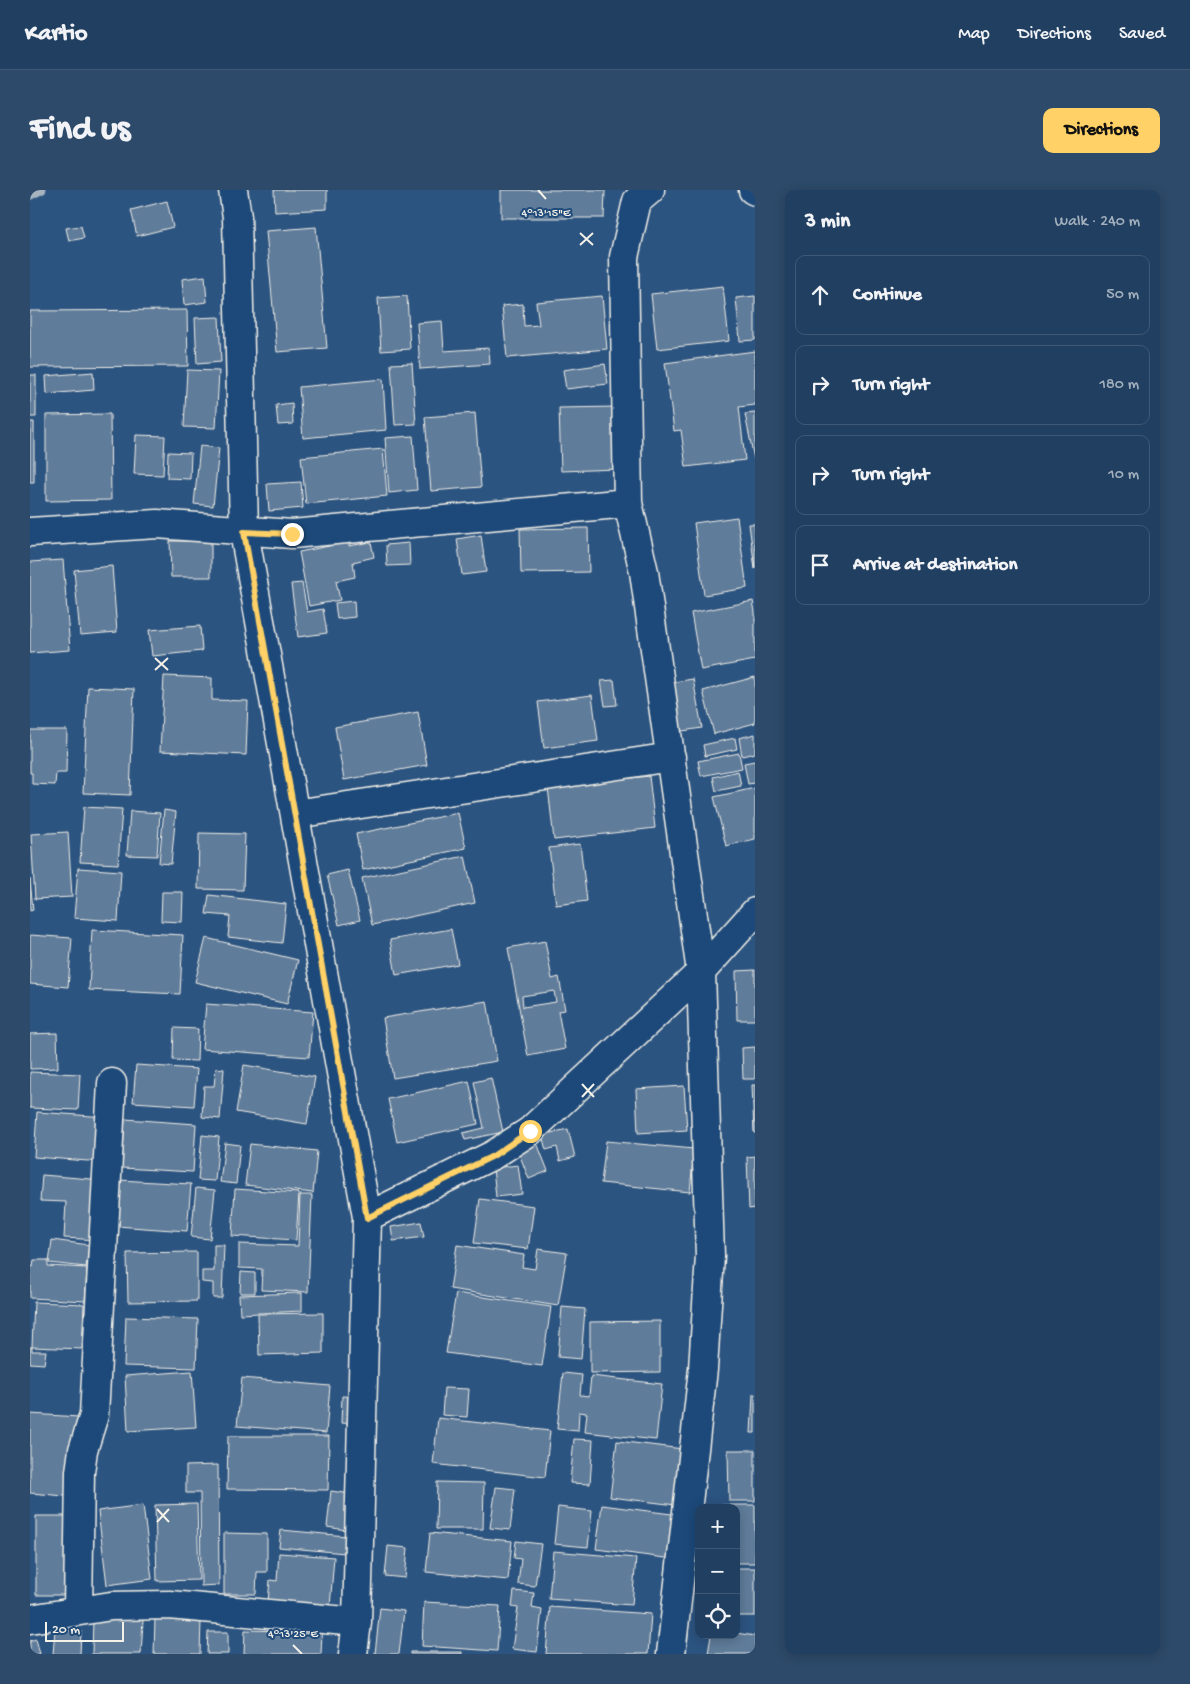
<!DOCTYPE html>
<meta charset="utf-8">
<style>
body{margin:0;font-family:"Gochi Hand",sans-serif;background:#2d4a6a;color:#f1f3f6}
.controls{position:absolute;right:15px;bottom:15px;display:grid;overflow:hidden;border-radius:10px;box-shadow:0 2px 12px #0003}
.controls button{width:45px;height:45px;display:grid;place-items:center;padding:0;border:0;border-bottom:1px solid #3e5876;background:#213f61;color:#f1f3f6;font:25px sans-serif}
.scale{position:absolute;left:15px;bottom:12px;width:79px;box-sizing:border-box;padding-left:5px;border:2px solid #f4f1e8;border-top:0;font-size:14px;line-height:18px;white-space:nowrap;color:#f4f1e8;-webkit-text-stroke:4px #1f4a7a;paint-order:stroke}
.stop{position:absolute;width:15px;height:15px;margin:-11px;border:4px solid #ffd166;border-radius:50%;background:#fff}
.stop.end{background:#ffd166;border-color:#fff;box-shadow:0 1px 5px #0008}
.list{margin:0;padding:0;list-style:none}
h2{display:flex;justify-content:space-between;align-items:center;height:65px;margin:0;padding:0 20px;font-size:21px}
h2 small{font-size:16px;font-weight:400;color:#a2afbd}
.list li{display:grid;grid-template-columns:32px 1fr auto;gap:15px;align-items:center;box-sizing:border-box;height:80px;margin:0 10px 10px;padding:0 10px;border:1px solid #3e5876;border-radius:10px}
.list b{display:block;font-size:19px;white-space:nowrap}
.list em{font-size:16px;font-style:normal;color:#a2afbd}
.icon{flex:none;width:28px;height:28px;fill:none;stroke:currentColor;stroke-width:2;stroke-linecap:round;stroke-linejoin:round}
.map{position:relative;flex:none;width:725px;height:1464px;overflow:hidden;border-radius:10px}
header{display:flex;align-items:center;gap:30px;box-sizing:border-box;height:70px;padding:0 25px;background:#213f61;border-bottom:1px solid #3e5876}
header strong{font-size:24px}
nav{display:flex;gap:28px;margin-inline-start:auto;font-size:18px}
.intro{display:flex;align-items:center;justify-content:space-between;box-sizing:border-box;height:120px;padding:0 30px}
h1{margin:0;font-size:35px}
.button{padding:12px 22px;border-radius:10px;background:#ffd166;color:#111;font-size:18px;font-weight:700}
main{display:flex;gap:30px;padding:0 30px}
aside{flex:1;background:#213f61;border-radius:10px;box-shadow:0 2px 12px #0003}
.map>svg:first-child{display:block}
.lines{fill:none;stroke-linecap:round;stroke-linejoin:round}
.stream{stroke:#a7b4c0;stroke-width:8}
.building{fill:#5e7b9a;stroke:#f4f1e8;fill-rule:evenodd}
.minor-casing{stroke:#f4f1e8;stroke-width:31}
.minor{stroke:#1f4a7a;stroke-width:28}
.route{stroke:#ffd166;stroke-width:6}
.ticks{fill:none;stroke:#f4f1e8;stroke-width:2}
.ticks-label{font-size:12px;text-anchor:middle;fill:#f4f1e8;stroke:#1f4a7a;stroke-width:4;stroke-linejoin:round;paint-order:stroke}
</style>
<header>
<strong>Kartio</strong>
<nav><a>Map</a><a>Directions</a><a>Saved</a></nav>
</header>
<div class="intro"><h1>Find us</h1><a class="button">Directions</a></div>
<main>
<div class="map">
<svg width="725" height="1464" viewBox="0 0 725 1464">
<rect width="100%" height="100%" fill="#2c5481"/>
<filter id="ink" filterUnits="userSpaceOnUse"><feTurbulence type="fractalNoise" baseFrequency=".02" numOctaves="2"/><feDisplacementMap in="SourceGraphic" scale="10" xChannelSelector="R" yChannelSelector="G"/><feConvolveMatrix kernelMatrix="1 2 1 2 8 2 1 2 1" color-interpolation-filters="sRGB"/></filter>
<g filter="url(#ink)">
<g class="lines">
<path class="stream" d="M 0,6 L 12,0"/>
</g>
<path class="building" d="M 244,0 L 297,0 L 297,19 L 245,22 Z
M 471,0 L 575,0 L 574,28 L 471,28 Z
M 137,11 L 143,37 L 107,46 L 101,20 Z
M 51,36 L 54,48 L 39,51 L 36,38 Z
M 286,37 L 297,158 L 247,162 L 236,41 Z
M 175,86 L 177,112 L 154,115 L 152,89 Z
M 693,96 L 699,151 L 627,159 L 621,104 Z
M 377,106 L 380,159 L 351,161 L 348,108 Z
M 572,106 L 577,159 L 477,168 L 472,116 L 493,114 L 494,136 L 509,135 L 506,112 Z
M 725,106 L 725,150 L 710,151 L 706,108 Z
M 157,120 L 158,176 L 0,177 L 0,121 Z
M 189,127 L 191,172 L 167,174 L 165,128 Z
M 412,131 L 414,161 L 459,158 L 460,174 L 390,179 L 387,133 Z
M 725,161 L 725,215 L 709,217 L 715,270 L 656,277 L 651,240 L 644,241 L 635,173 Z
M 382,173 L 386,234 L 365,235 L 361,174 Z
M 575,174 L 578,194 L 536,199 L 533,180 Z
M 157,180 L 189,181 L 186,238 L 154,237 Z
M 63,182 L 64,200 L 17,204 L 16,186 Z
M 0,185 L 6,185 L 6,227 L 0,227 Z
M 353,189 L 356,240 L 273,248 L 269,197 Z
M 262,213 L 263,234 L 248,235 L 246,215 Z
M 587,217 L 588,279 L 531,281 L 529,218 Z
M 445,223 L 451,297 L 401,301 L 395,227 Z
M 725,223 L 725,269 L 724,269 L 715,224 Z
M 80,224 L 81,310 L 16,311 L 16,225 Z
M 0,232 L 4,232 L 4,292 L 0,292 Z
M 106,245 L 135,246 L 133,285 L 104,284 Z
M 383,246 L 387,300 L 359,303 L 355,248 Z
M 170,256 L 189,258 L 183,316 L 164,314 Z
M 353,259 L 357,306 L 276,314 L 271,267 Z
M 138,262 L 161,263 L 160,289 L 137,288 Z
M 271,292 L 273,318 L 239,321 L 237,294 Z
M 707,327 L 717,398 L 674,405 L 664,333 Z
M 719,334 L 725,334 L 725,379 Z
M 558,338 L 559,382 L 491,383 L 490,339 Z
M 451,345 L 456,382 L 432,385 L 427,349 Z
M 140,351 L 181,351 L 181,387 L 141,387 Z
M 319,352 L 319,356 L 341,352 L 344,367 L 323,372 L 325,387 L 306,391 L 310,410 L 279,416 L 269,362 Z
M 379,353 L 380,375 L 357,376 L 356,355 Z
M 33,370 L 40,460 L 0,463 L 0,372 Z
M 82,376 L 87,442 L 50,445 L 44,380 Z
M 272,393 L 277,422 L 293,419 L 297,443 L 268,447 L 261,394 Z
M 324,411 L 325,427 L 307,429 L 305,413 Z
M 723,411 L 725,422 L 725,470 L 671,480 L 661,423 Z
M 170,436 L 172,461 L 122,466 L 119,440 Z
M 134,486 L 182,488 L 182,510 L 218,511 L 216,565 L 130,561 Z
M 725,487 L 725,533 L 684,544 L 673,501 Z
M 663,489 L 672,538 L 646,542 L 637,493 Z
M 584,490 L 587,515 L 575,516 L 571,491 Z
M 58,497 L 104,499 L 100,605 L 53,603 Z
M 562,505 L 568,551 L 514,558 L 508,512 Z
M 388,522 L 397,575 L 314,590 L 305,537 Z
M 0,540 L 37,540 L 36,583 L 26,583 L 25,595 L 2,594 L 2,583 L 0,583 Z
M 725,544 L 725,563 L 712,566 L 709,548 Z
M 705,548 L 707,559 L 675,566 L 673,555 Z
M 709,563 L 712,578 L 671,586 L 668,571 Z
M 725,571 L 725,593 L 718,594 L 714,573 Z
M 708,581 L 711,596 L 686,601 L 683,587 Z
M 619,586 L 625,638 L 524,650 L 518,597 Z
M 725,598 L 725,649 L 696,656 L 684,607 Z
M 54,617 L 92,619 L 88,674 L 50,672 Z
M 134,620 L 146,622 L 141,674 L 129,673 Z
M 100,621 L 130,623 L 127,666 L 97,665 Z
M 428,623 L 436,658 L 333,680 L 326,644 Z
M 38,642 L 42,707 L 5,709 L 1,644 Z
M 169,643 L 215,644 L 213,700 L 168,699 Z
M 550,654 L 557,711 L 526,715 L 519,658 Z
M 435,666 L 445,713 L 342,735 L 332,688 Z
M 48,678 L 91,681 L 88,731 L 44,728 Z
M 318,680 L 330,730 L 309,735 L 297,685 Z
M 0,689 L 3,720 L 0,721 Z
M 132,702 L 153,702 L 152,732 L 131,731 Z
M 179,705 L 256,714 L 252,753 L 198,747 L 200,726 L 176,724 Z
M 421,739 L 428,774 L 366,785 L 360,750 Z
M 62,740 L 153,745 L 150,804 L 59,800 Z
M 0,745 L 42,748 L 38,797 L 0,794 Z
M 176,748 L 268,770 L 257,814 L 165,792 Z
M 515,751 L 522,789 L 529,787 L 535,820 L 528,821 L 535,859 L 498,866 L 478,758 ZM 524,801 L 526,812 L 493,817 L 492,806 Z
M 725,780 L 725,830 L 707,830 L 706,781 Z
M 457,811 L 467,871 L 363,888 L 353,828 Z
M 176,814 L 283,822 L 279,867 L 172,859 Z
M 144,838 L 168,839 L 167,871 L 143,870 Z
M 27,843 L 28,878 L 0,879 L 0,844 Z
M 725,857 L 725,889 L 713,889 L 712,858 Z
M 106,875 L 167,879 L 164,916 L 103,912 Z
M 214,875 L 285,887 L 277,934 L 206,922 Z
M 186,878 L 194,879 L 190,929 L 172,927 L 174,896 L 184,896 Z
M 0,882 L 50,884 L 48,920 L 0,918 Z
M 461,888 L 473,942 L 435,950 L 433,943 L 454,938 L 444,892 Z
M 439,891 L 448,934 L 367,952 L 358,909 Z
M 722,895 L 725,895 L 725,943 L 724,943 Z
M 654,896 L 657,940 L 608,943 L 606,899 Z
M 7,922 L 75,927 L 72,972 L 4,967 Z
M 95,929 L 166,934 L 163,982 L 92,978 Z
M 538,939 L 545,967 L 530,971 L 527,957 L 516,960 L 512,945 Z
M 172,945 L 189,947 L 185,991 L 168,990 Z
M 576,951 L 664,959 L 660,1002 L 571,993 Z
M 195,953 L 210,955 L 206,994 L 190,992 Z
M 507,953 L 518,981 L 499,989 L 488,961 Z
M 220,954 L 287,961 L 283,1003 L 215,995 Z
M 725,966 L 725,1018 L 719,1019 L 717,967 Z
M 488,975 L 492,1004 L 466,1007 L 463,978 Z
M 12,985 L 73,990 L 69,1050 L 34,1048 L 36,1012 L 10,1011 Z
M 89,990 L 161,994 L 157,1041 L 86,1036 Z
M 166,998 L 185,1000 L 180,1049 L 161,1047 Z
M 205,999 L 269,1003 L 266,1050 L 202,1046 Z
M 270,1005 L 282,1005 L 278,1102 L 231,1100 L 232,1079 L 209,1078 L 209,1054 L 268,1056 Z
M 450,1009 L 504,1016 L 498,1059 L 444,1053 Z
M 391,1032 L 394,1047 L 363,1051 L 361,1037 Z
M 22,1050 L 59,1055 L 56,1077 L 19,1073 Z
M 184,1055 L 194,1055 L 192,1108 L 183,1108 L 183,1093 L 172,1092 L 172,1081 L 184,1081 Z
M 427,1055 L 494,1065 L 492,1077 L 505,1079 L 508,1059 L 537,1063 L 528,1116 L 420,1099 Z
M 167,1062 L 167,1111 L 98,1112 L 97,1063 Z
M 4,1070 L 18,1070 L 18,1076 L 57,1078 L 55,1111 L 0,1108 L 0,1076 L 3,1077 Z
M 211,1082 L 225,1083 L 225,1103 L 210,1103 Z
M 272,1103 L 272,1121 L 210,1124 L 209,1105 Z
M 426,1103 L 521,1117 L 512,1176 L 416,1163 Z
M 4,1112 L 54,1114 L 52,1159 L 2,1157 Z
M 532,1117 L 555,1119 L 551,1169 L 528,1167 Z
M 293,1123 L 293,1163 L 229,1165 L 228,1124 Z
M 96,1127 L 168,1129 L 166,1178 L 94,1176 Z
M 630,1131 L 630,1182 L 560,1183 L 560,1132 Z
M 0,1157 L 2,1157 L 2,1161 L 16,1161 L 14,1174 L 0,1173 Z
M 162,1181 L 166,1237 L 98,1241 L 95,1186 Z
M 533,1183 L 552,1185 L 550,1205 L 559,1206 L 561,1186 L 632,1194 L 626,1250 L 555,1242 L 557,1223 L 549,1222 L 548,1241 L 527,1239 Z
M 212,1188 L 300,1196 L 296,1243 L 207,1236 Z
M 414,1198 L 439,1199 L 437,1227 L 412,1225 Z
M 723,1204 L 725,1204 L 725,1243 L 721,1243 Z
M 312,1206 L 330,1207 L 328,1234 L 311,1233 Z
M 0,1224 L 49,1227 L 38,1278 L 35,1306 L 0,1303 Z
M 408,1228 L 520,1241 L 515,1287 L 403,1274 Z
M 198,1246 L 299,1246 L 298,1300 L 197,1299 Z
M 544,1249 L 563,1250 L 560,1294 L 540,1293 Z
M 587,1251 L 653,1259 L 646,1315 L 580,1307 Z
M 698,1260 L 725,1260 L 725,1311 L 699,1311 Z
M 188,1275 L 189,1395 L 171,1396 L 170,1303 L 156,1303 L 156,1276 Z
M 407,1292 L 454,1293 L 453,1339 L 406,1339 Z
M 466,1297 L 485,1299 L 480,1340 L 460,1338 Z
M 301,1301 L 321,1304 L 316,1340 L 297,1337 Z
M 167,1314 L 169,1390 L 127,1391 L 125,1315 Z
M 113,1315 L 122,1389 L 77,1395 L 68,1321 Z
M 572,1315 L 649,1325 L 643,1369 L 566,1359 Z
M 688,1315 L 725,1315 L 725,1373 L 706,1373 L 706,1318 L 688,1318 Z
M 528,1317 L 562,1321 L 558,1357 L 524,1354 Z
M 6,1326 L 44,1326 L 44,1405 L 6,1405 Z
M 251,1340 L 316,1346 L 315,1363 L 249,1357 Z
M 194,1343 L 237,1344 L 237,1382 L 227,1382 L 226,1404 L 194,1404 Z
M 400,1343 L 482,1351 L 478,1390 L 396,1382 Z
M 486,1351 L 511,1354 L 505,1396 L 488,1394 L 491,1369 L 484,1368 Z
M 358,1356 L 378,1358 L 375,1388 L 355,1386 Z
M 523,1361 L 606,1368 L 602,1415 L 519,1409 Z
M 249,1363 L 304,1367 L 300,1417 L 238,1412 L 240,1390 L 247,1391 Z
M 706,1378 L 725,1378 L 725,1426 L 706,1426 Z
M 484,1401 L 504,1403 L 502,1418 L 512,1420 L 507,1462 L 482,1459 L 488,1418 L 482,1417 Z
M 394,1412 L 470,1416 L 467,1461 L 392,1456 Z
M 520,1417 L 621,1424 L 618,1464 L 516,1464 Z
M 350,1418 L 374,1421 L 369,1464 L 345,1464 Z
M 125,1428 L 171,1429 L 170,1464 L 124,1464 Z
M 63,1429 L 113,1430 L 111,1464 L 62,1464 Z
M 25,1440 L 51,1441 L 50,1464 L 23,1464 Z
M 215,1440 L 292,1442 L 291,1464 L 214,1464 Z
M 178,1442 L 198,1442 L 198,1464 L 177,1464 Z
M 706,1443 L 725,1446 L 725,1464 L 678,1464 L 681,1445 L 706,1445 Z
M 6,1449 L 10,1464 L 0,1464 L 0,1451 Z
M 380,1462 L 432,1462 L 432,1464 L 380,1464 Z"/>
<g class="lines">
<defs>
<path id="minor" d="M 203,0 L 207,27 L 214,342 L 337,1027 L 327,1432 L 323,1464
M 620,0 L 607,11 L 594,67 L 598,313 L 614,382 L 671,782 L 680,1066 L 673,1179 L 641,1464
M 723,0 L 725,1
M 0,342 L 127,334 L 262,344 L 598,313
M 265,624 L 641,567
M 337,1027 L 463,965 L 500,941 L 671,782 L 725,722
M 48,1421 L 50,1282 L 53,1260 L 64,1225 L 82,893
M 0,1429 L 81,1416 L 139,1415 L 327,1432"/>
</defs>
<use href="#minor" class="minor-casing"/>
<use href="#minor" class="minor"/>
</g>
</g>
<g class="lines" filter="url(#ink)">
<path class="route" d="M 262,344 L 214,342 L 337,1028 L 463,966 L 500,941"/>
</g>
<path class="ticks" d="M 508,0 L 516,9M 550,43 L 563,55M 550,55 L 563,43M 125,468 L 138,480M 125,480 L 138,468M 552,894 L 564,907M 552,907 L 564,894M 127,1319 L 139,1332M 127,1332 L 139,1319M 263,1455 L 272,1464"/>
<g class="ticks-label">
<text x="516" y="26">4°13'15"E</text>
<text x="263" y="1447">4°13'25"E</text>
</g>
</svg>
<div class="controls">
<button>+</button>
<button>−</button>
<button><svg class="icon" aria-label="locate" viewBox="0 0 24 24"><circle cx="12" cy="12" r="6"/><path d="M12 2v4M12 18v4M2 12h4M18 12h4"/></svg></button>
</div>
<div class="scale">20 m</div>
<div class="stop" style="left:500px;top:941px"></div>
<div class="stop end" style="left:262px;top:344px"></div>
</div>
<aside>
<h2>3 min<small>Walk · 240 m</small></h2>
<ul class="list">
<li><svg class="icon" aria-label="ahead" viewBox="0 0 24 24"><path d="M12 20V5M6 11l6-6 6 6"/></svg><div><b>Continue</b></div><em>50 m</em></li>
<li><svg class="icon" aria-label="right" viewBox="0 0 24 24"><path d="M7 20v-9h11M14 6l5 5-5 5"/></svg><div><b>Turn right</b></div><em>180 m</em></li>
<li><svg class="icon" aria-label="right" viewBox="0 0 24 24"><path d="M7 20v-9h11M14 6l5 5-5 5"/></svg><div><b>Turn right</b></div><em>10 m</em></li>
<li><svg class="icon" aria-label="arrive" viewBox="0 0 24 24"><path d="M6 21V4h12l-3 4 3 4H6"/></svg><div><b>Arrive at destination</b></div></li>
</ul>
</aside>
</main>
